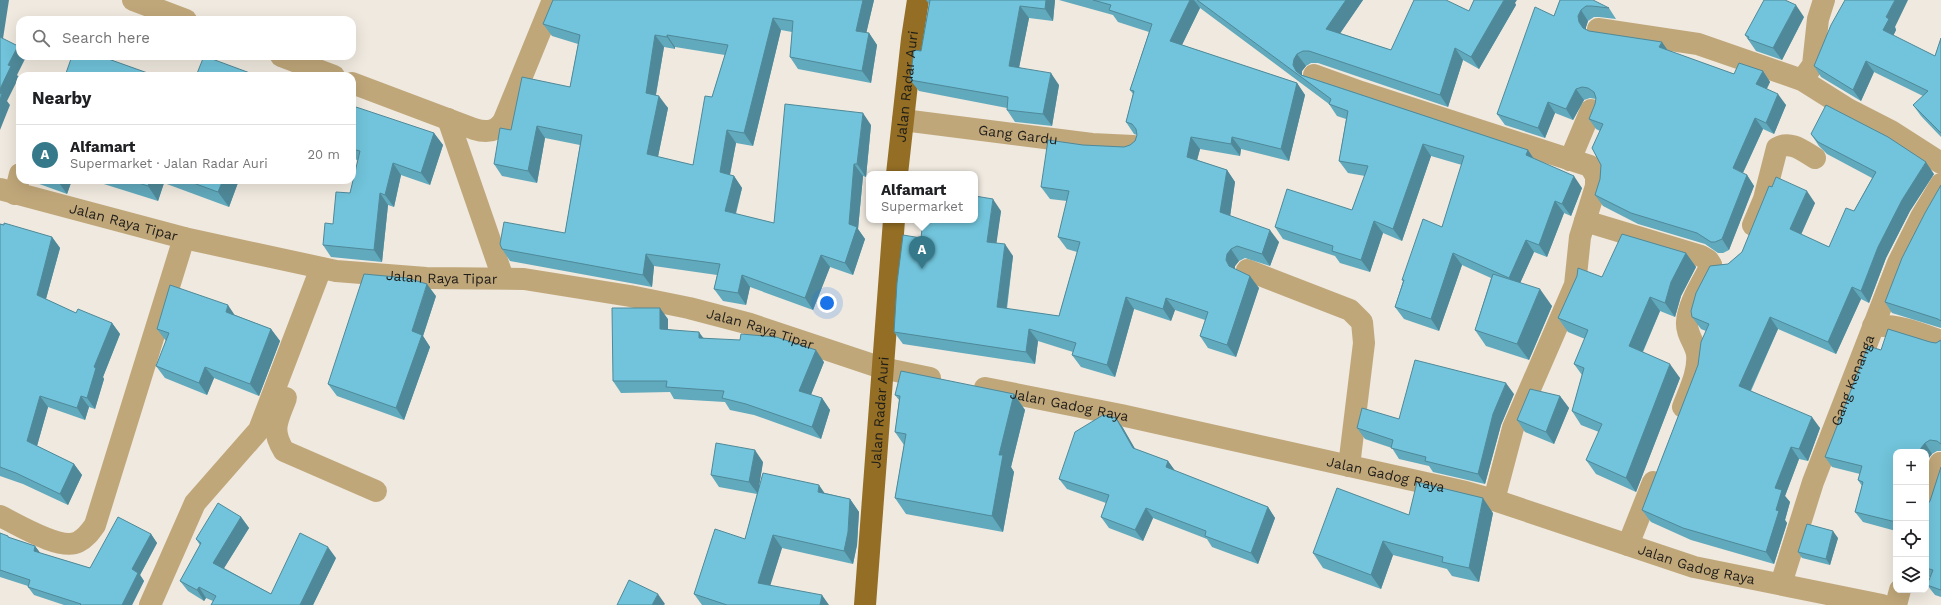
<!DOCTYPE html>
<meta charset="utf-8">
<style>
body{margin:0;font-family:"Work Sans",sans-serif;background:#f2f2f2;color:#202124}
.controls{position:absolute;right:12px;bottom:12px;display:grid;overflow:hidden;border-radius:8px;box-shadow:0 4px 16px #0002}
.controls button{width:36px;height:36px;display:grid;place-items:center;padding:0;border:0;border-bottom:1px solid #e0e0e0;background:#fff;color:#202124;font:20px sans-serif}
.you{position:absolute;left:827px;top:303px;width:14px;height:14px;margin:-10px;border:3px solid #fff;border-radius:50%;background:#1a73e8;box-shadow:0 0 0 6px #1a73e833}
.badge{display:grid;place-items:center;width:26px;height:26px;border-radius:50%;background:#36798a;color:#fff;font-size:13px;font-weight:700}
.pin{position:absolute;translate:-50% -33px;filter:drop-shadow(0 1px 2px #0008)}
.pin::after{content:'';position:absolute;top:21px;width:14px;height:12px;background:inherit;clip-path:polygon(0 0,100% 0,50% 100%)}
.popup{position:absolute;left:866px;top:171px;width:112px;height:52px;box-sizing:border-box;display:grid;place-content:center;border-radius:8px;background:#fff;filter:drop-shadow(0 1px 3px #0005);font-size:13px;white-space:nowrap;color:#757577}
.popup b{font-size:15px;color:#202124}
.popup::after{content:'';position:absolute;left:50%;top:100%;margin-left:-8px;border:8px solid transparent;border-top-color:#fff}
.list{margin:0;padding:0;list-style:none}
h2{display:flex;justify-content:space-between;align-items:center;height:52px;margin:0;padding:0 16px;font-size:17px}
h2 small{font-size:13px;font-weight:400;color:#757577}
.list li{display:grid;grid-template-columns:26px 1fr auto;gap:12px;align-items:center;box-sizing:border-box;height:60px;padding:0 16px;border-top:1px solid #e0e0e0}
.list b{display:block;font-size:15px;white-space:nowrap}
.list p{margin:0;font-size:13px;white-space:nowrap;color:#757577}
.list em{font-size:13px;font-style:normal;color:#757577}
.icon{flex:none;width:22px;height:22px;fill:none;stroke:currentColor;stroke-width:2;stroke-linecap:round;stroke-linejoin:round}
.map{position:relative;flex:none;width:1941px;height:605px;overflow:hidden}
.search{position:absolute;background:#fff;box-shadow:0 4px 16px #0002;left:16px;top:16px;width:340px;height:44px;display:flex;align-items:center;gap:10px;box-sizing:border-box;padding:0 14px;border-radius:12px;color:#757577;font-size:15px}
.panel{position:absolute;background:#fff;box-shadow:0 4px 16px #0002;left:16px;top:72px;width:340px;height:112px;border-radius:12px}
.map>svg:first-child{display:block}
.lines{fill:none;stroke-linecap:round;stroke-linejoin:round}
.minor{stroke:#c0a77a;stroke-width:22}
.major{stroke:#936e24;stroke-width:22}
.wall{fill:#61a9bc;fill-rule:evenodd}
.shaded-wall{fill:#4f8999}
.building{fill:#71c4db;stroke:#4f8999;fill-rule:evenodd}
.labels{text-anchor:middle;stroke-width:3;stroke-linejoin:round;paint-order:stroke}
.street-label{font-size:14px;fill:#1f1d19;stroke:#efe9df}
</style>
<div class="map">
<svg width="1941" height="605" viewBox="0 0 1941 605">
<rect width="100%" height="100%" fill="#efe9df"/>
<g class="lines">
<g class="minor">
<path d="M 133,0 L 186,20"/>
<path d="M 1598,29 L 1698,44 L 1802,80 L 1848,109 L 1891,131 L 1941,163"/>
<path d="M 281,56 L 334,76"/>
<path d="M 1314,75 L 1361,92 L 1590,166 L 1596,176 L 1596,186 L 1580,237 L 1575,285 L 1513,428 L 1494,500"/>
<path d="M 1802,80 L 1813,65 L 1818,19 L 1824,0"/>
<path d="M 352,83 L 474,129 C 487,133 497,132 504,120 L 553,0"/>
<path d="M 448,119 L 503,278"/>
<path id="s1" d="M 903,120 L 1092,144 L 1133,146"/>
<path d="M 1570,160 L 1591,110"/>
<path id="s2" d="M 0,189 L 184,238 L 336,271 L 426,278 L 524,279 L 630,296 L 689,308 L 750,324 L 882,368 L 930,378"/>
<path d="M 15,194 L 20,174"/>
<path d="M 1585,221 L 1701,256 L 1708,260 L 1711,265"/>
<path d="M 1753,225 L 1764,199 L 1777,148 C 1791,140 1803,151 1815,158"/>
<path d="M 1247,270 L 1350,310 L 1362,322 L 1364,343 L 1349,466"/>
<path d="M 1873,326 C 1898,324 1919,333 1941,341"/>
<path id="s3" d="M 985,388 L 1121,415 L 1466,492 L 1494,500 L 1694,567 L 1882,605"/>
<path d="M 286,398 C 278,420 270,429 284,451 L 376,491"/>
<path d="M 1683,407 C 1689,391 1699,372 1697,354 C 1695,343 1686,334 1687,322 C 1688,303 1703,282 1711,265"/>
<path d="M 1926,507 L 1940,463"/>
<path d="M 0,516 C 17,524 60,551 78,542 C 86,538 90,532 95,525 L 184,238"/>
<path d="M 1628,545 L 1653,482"/>
<path id="s4" d="M 1781,584 L 1813,482 L 1898,263 L 1921,217 L 1941,184"/>
<path d="M 150,605 L 195,503 L 259,430 L 321,268"/>
<path d="M 1896,605 L 1900,590"/>
</g>
<g class="major">
<path id="s5" d="M 897,174 L 912,39 L 918,0"/>
<path id="s6" d="M 865,605 L 894,220"/>
</g>
</g>
<path class="wall" d="M 553,0 L 874,0 L 866,33 L 869,33 L 877,45 L 871,83 L 798,69 L 790,57 L 792,32 L 781,30 L 753,146 L 736,143 L 730,175 L 734,176 L 742,188 L 736,214 L 774,223 L 871,125 L 866,177 L 863,176 L 858,229 L 865,239 L 853,275 L 830,267 L 813,310 L 750,287 L 746,305 L 723,301 L 714,289 L 717,275 L 654,266 L 652,287 L 510,261 L 502,249 L 565,233 L 580,145 L 545,138 L 537,183 L 502,176 L 494,164 L 511,130 L 570,87 L 578,44 L 552,36 L 543,24 ZM 664,47 L 675,49 L 675,47 L 725,55 L 712,97 L 693,165 L 658,157 L 668,108 L 656,95 Z
M 926,0 L 1055,0 L 1053,21 L 1029,18 L 1019,67 L 1059,85 L 1052,126 L 1015,122 L 1007,110 L 1007,108 L 919,91 L 910,80 L 921,51 L 929,4 Z
M 1059,0 L 1363,0 L 1340,33 L 1391,50 L 1469,11 L 1515,3 L 1516,5 L 1479,69 L 1463,60 L 1448,107 L 1318,63 L 1311,63 L 1306,66 L 1302,71 L 1302,75 L 1528,150 L 1534,159 L 1582,188 L 1571,216 L 1564,213 L 1547,257 L 1534,252 L 1520,283 L 1552,306 L 1529,360 L 1486,346 L 1475,330 L 1491,278 L 1462,265 L 1439,331 L 1404,319 L 1395,307 L 1403,281 L 1402,280 L 1442,227 L 1462,165 L 1431,156 L 1402,241 L 1383,233 L 1370,272 L 1340,263 L 1335,256 L 1283,239 L 1275,227 L 1352,210 L 1365,176 L 1348,173 L 1339,161 L 1346,119 L 1337,116 L 1329,104 L 1200,8 L 1182,45 L 1297,83 L 1305,95 L 1289,161 L 1241,149 L 1240,156 L 1200,149 L 1197,160 L 1227,170 L 1235,182 L 1230,216 L 1279,242 L 1270,266 L 1245,258 L 1239,261 L 1235,266 L 1235,269 L 1259,288 L 1236,357 L 1208,348 L 1200,336 L 1205,320 L 1175,310 L 1171,321 L 1134,309 L 1115,377 L 1081,367 L 1072,355 L 1073,352 L 1038,341 L 1035,364 L 903,344 L 894,332 L 921,238 L 1001,211 L 996,243 L 1013,256 L 1007,309 L 1059,316 L 1077,252 L 1067,249 L 1058,237 L 1067,201 L 1050,199 L 1041,187 L 1083,145 L 1124,147 L 1130,145 L 1135,141 L 1137,135 L 1134,134 L 1126,122 L 1133,94 L 1130,90 L 1149,32 L 1118,22 L 1113,15 Z
M 1560,0 L 1609,8 L 1616,19 L 1599,17 L 1594,17 L 1588,21 L 1586,27 L 1586,29 L 1589,31 L 1668,51 L 1734,74 L 1763,71 L 1770,82 L 1767,89 L 1786,105 L 1774,134 L 1763,129 L 1743,173 L 1747,175 L 1754,186 L 1729,250 L 1723,253 L 1718,253 L 1705,244 L 1638,224 L 1603,206 L 1595,195 L 1600,179 L 1601,165 L 1600,131 L 1596,129 L 1589,119 L 1595,104 L 1596,99 L 1590,98 L 1584,100 L 1573,120 L 1555,113 L 1545,138 L 1505,125 L 1497,114 L 1554,16 Z
M 1804,17 L 1782,60 L 1756,51 L 1745,35 Z
M 1895,27 L 1896,30 L 1893,36 L 1935,56 L 1941,38 L 1941,137 L 1921,116 L 1913,105 L 1923,96 L 1874,72 L 1861,101 L 1821,77 L 1814,66 Z
M 352,109 L 434,133 L 443,145 L 430,185 L 401,175 L 394,207 L 388,205 L 382,262 L 331,257 L 323,245 L 333,224 L 350,193 L 358,160 L 352,159 Z
M 1811,134 L 1934,174 L 1910,211 L 1886,258 L 1869,303 L 1861,299 L 1836,354 L 1778,329 L 1751,391 L 1820,428 L 1808,461 L 1799,459 L 1785,496 L 1790,502 L 1785,520 L 1787,523 L 1774,564 L 1691,540 L 1651,522 L 1642,510 L 1698,365 L 1706,331 L 1701,329 L 1692,317 L 1728,264 L 1742,252 L 1772,187 L 1815,203 L 1801,235 L 1829,247 L 1854,211 L 1872,178 L 1827,154 L 1819,146 Z
M 30,180 L 72,180 L 67,194 L 31,181 Z
M 91,180 L 239,180 L 229,207 L 164,183 L 158,201 Z
M 1941,185 L 1941,328 L 1892,313 L 1885,302 Z
M 0,224 L 52,237 L 60,248 L 46,299 L 76,313 L 112,323 L 120,334 L 103,377 L 104,379 L 95,409 L 89,407 L 85,420 L 48,407 L 37,446 L 74,464 L 82,475 L 68,505 L 23,484 L 0,476 Z
M 1686,253 L 1696,267 L 1681,296 L 1675,317 L 1660,311 L 1643,352 L 1680,378 L 1636,492 L 1596,474 L 1586,460 L 1599,432 L 1581,425 L 1572,411 L 1582,375 L 1574,364 L 1585,339 L 1568,332 L 1558,318 L 1577,276 L 1602,277 Z
M 436,296 L 423,336 L 430,347 L 404,420 L 337,396 L 328,384 Z
M 235,315 L 271,329 L 280,341 L 259,396 L 214,378 L 207,395 L 165,378 L 156,366 L 166,341 L 157,329 Z
M 668,319 L 668,329 L 704,338 L 824,362 L 811,395 L 822,398 L 830,410 L 821,439 L 754,415 L 730,410 L 725,402 L 674,399 L 670,392 L 621,393 L 613,381 Z
M 1941,340 L 1941,451 L 1937,451 L 1932,454 L 1928,459 L 1896,452 L 1896,531 L 1863,522 L 1855,512 L 1862,486 L 1858,480 L 1860,474 L 1832,467 L 1825,457 L 1881,350 L 1930,342 L 1936,343 Z
M 1014,394 L 1025,410 L 1011,467 L 1014,472 L 1003,532 L 906,514 L 895,498 L 904,445 L 895,432 L 899,400 L 895,395 Z
M 1514,394 L 1501,425 L 1485,484 L 1433,472 L 1429,466 L 1399,459 L 1392,448 L 1365,439 L 1357,428 Z
M 1560,396 L 1569,408 L 1554,444 L 1525,432 L 1517,420 Z
M 1116,418 L 1123,428 L 1135,449 L 1168,461 L 1175,471 L 1268,507 L 1275,518 L 1258,564 L 1212,547 L 1207,539 L 1153,518 L 1143,541 L 1109,528 L 1101,517 L 1106,503 L 1067,489 L 1059,479 Z
M 763,462 L 759,485 L 825,493 L 850,499 L 859,512 L 857,545 L 853,564 L 782,548 L 770,585 L 829,605 L 702,605 L 694,594 L 745,539 L 757,494 L 719,487 L 711,475 Z
M 1941,467 L 1941,597 L 1935,595 L 1927,585 L 1930,577 L 1926,576 L 1926,506 L 1930,501 Z
M 1493,513 L 1479,582 L 1452,576 L 1447,569 L 1393,555 L 1381,589 L 1323,568 L 1313,553 L 1409,515 Z
M 241,517 L 249,528 L 224,568 L 271,594 L 336,558 L 313,605 L 211,605 L 213,601 L 206,598 L 204,601 L 188,591 L 180,581 L 200,545 L 196,539 Z
M 0,533 L 10,538 L 35,546 L 40,553 L 90,568 L 151,534 L 157,543 L 140,575 L 144,581 L 132,605 L 64,605 L 34,595 L 28,587 L 28,586 L 0,577 Z
M 1838,538 L 1830,565 L 1802,558 L 1798,552 Z"/>
<path class="shaded-wall" d="M 0,0 L 9,0 L 2,45 L 0,43 Z
M 863,0 L 874,0 L 864,43 L 856,31 Z
M 1046,0 L 1055,0 L 1053,21 L 1045,9 Z
M 1190,0 L 1194,0 L 1200,8 L 1178,53 L 1170,41 Z
M 1346,0 L 1363,0 L 1335,41 L 1326,29 Z
M 1504,0 L 1517,0 L 1515,3 L 1516,5 L 1479,69 L 1471,57 Z
M 1895,0 L 1908,0 L 1895,27 L 1896,30 L 1890,42 L 1883,30 L 1886,17 Z
M 1796,5 L 1804,17 L 1782,60 L 1773,48 Z
M 1020,6 L 1029,18 L 1017,78 L 1009,66 Z
M 1581,10 L 1588,21 L 1586,27 L 1586,33 L 1579,22 L 1578,16 Z
M 773,18 L 781,30 L 753,146 L 744,133 Z
M 869,33 L 877,45 L 871,83 L 862,71 Z
M 655,35 L 664,47 L 654,105 L 646,93 Z
M 667,35 L 675,47 L 675,49 L 667,37 Z
M 1662,42 L 1669,52 L 1659,47 Z
M 18,46 L 20,48 L 20,56 L 25,56 L 26,57 L 17,75 L 19,77 L 7,101 L 10,105 L 0,130 L 0,89 L 8,65 Z
M 1455,48 L 1463,60 L 1448,107 L 1440,95 Z
M 1297,54 L 1306,66 L 1302,71 L 1302,77 L 1296,71 L 1293,65 L 1294,59 Z
M 1866,61 L 1874,72 L 1861,101 L 1853,90 Z
M 1763,71 L 1770,82 L 1763,95 L 1756,84 Z
M 1051,73 L 1059,85 L 1052,126 L 1043,114 Z
M 1297,83 L 1305,95 L 1289,161 L 1281,149 Z
M 1576,89 L 1584,100 L 1573,120 L 1566,109 Z
M 1778,94 L 1786,105 L 1774,134 L 1766,123 Z
M 659,96 L 668,108 L 656,166 L 647,154 Z
M 1548,102 L 1555,113 L 1545,138 L 1538,128 Z
M 863,113 L 871,125 L 866,177 L 857,164 Z
M 1755,118 L 1763,129 L 1740,179 L 1733,168 Z
M 537,126 L 545,138 L 537,183 L 528,171 Z
M 727,130 L 736,143 L 728,184 L 720,172 Z
M 434,133 L 443,145 L 430,185 L 421,173 Z
M 1191,137 L 1200,149 L 1195,168 L 1187,157 Z
M 1232,137 L 1241,149 L 1240,156 L 1231,144 Z
M 1423,144 L 1431,156 L 1402,241 L 1393,229 Z
M 1528,150 L 1536,162 L 1526,155 Z
M 1926,162 L 1934,174 L 1910,211 L 1886,258 L 1869,303 L 1861,291 L 1878,247 L 1902,200 Z
M 393,163 L 401,175 L 394,207 L 385,195 Z
M 854,164 L 863,176 L 858,229 L 865,239 L 853,275 L 845,263 L 849,224 Z
M 1227,170 L 1235,182 L 1229,224 L 1220,212 Z
M 1747,175 L 1754,186 L 1729,250 L 1722,239 Z
M 734,176 L 742,188 L 733,223 L 725,211 Z
M 1574,176 L 1582,188 L 1571,216 L 1562,204 Z
M 57,180 L 72,180 L 67,194 Z
M 150,180 L 162,180 L 164,183 L 158,201 L 148,186 Z
M 223,180 L 239,180 L 229,207 L 218,192 Z
M 1807,191 L 1815,203 L 1798,241 L 1790,229 Z
M 380,193 L 388,205 L 382,262 L 374,250 Z
M 993,199 L 1001,211 L 995,254 L 987,242 Z
M 1555,201 L 1564,213 L 1547,257 L 1539,245 Z
M 1374,221 L 1383,233 L 1370,272 L 1361,260 Z
M 1270,230 L 1279,242 L 1270,266 L 1262,254 Z
M 52,237 L 60,248 L 44,306 L 37,295 Z
M 1526,240 L 1534,252 L 1517,290 L 1509,278 Z
M 1005,244 L 1013,256 L 1005,319 L 997,307 Z
M 1231,249 L 1239,261 L 1235,266 L 1235,272 L 1229,266 L 1226,260 L 1227,254 Z
M 1453,253 L 1462,265 L 1439,331 L 1431,319 Z
M 1686,253 L 1696,267 L 1681,296 L 1675,317 L 1665,303 L 1671,282 Z
M 646,254 L 654,266 L 652,287 L 643,275 Z
M 821,255 L 830,267 L 813,310 L 805,298 Z
M 742,275 L 750,287 L 746,305 L 738,293 Z
M 1250,276 L 1259,288 L 1236,357 L 1227,345 Z
M 427,284 L 436,296 L 423,336 L 430,347 L 404,420 L 396,408 L 412,331 Z
M 1852,287 L 1861,299 L 1836,354 L 1828,342 Z
M 1540,289 L 1552,306 L 1529,360 L 1517,344 Z
M 1126,297 L 1134,309 L 1115,377 L 1107,365 Z
M 1650,297 L 1660,311 L 1639,360 L 1629,346 Z
M 1166,298 L 1175,310 L 1171,321 L 1163,309 Z
M 228,305 L 236,317 L 226,312 Z
M 660,308 L 668,319 L 668,341 L 660,329 Z
M 1770,317 L 1778,329 L 1747,398 L 1739,386 Z
M 112,323 L 120,334 L 103,377 L 104,379 L 95,409 L 87,398 L 94,367 Z
M 271,329 L 280,341 L 259,396 L 250,384 Z
M 1029,329 L 1038,341 L 1035,364 L 1026,352 Z
M 699,332 L 707,343 L 699,338 Z
M 816,350 L 824,362 L 808,402 L 799,391 Z
M 1670,364 L 1680,378 L 1636,492 L 1626,478 Z
M 205,367 L 214,378 L 207,395 L 199,383 Z
M 1506,383 L 1514,394 L 1501,425 L 1485,484 L 1478,474 L 1493,414 Z
M 1014,394 L 1025,410 L 1011,467 L 1014,472 L 1003,532 L 992,516 L 999,455 Z
M 40,396 L 48,407 L 35,453 L 27,441 Z
M 81,396 L 89,407 L 85,420 L 77,408 Z
M 1560,396 L 1569,408 L 1554,444 L 1546,432 Z
M 822,398 L 830,410 L 821,439 L 812,427 Z
M 1812,417 L 1820,428 L 1808,461 L 1799,449 Z
M 1116,418 L 1123,428 L 1141,459 L 1133,448 Z
M 1925,443 L 1932,454 L 1928,459 L 1926,466 L 1926,452 L 1920,452 L 1921,448 Z
M 1791,447 L 1799,459 L 1785,496 L 1790,502 L 1785,520 L 1787,523 L 1774,564 L 1766,552 L 1775,488 Z
M 755,450 L 763,462 L 758,494 L 749,482 Z
M 1168,461 L 1176,472 L 1166,467 Z
M 74,464 L 82,475 L 68,505 L 60,494 Z
M 819,485 L 828,498 L 818,492 Z
M 1483,498 L 1493,513 L 1479,582 L 1469,568 Z
M 850,499 L 859,512 L 857,545 L 853,564 L 844,551 Z
M 1268,507 L 1275,518 L 1258,564 L 1251,553 Z
M 1146,508 L 1153,518 L 1143,541 L 1135,530 Z
M 241,517 L 249,528 L 221,573 L 213,563 Z
M 1833,531 L 1838,538 L 1830,565 L 1826,559 Z
M 151,534 L 157,543 L 140,575 L 144,581 L 132,605 L 122,605 L 132,569 Z
M 773,535 L 782,548 L 767,596 L 758,583 Z
M 1383,541 L 1393,555 L 1381,589 L 1371,575 Z
M 35,546 L 41,554 L 34,551 Z
M 328,547 L 336,558 L 313,605 L 300,605 Z
M 199,587 L 206,598 L 204,601 L 197,590 Z
M 658,594 L 665,604 L 664,605 L 652,605 Z
M 822,595 L 829,605 L 820,605 Z"/>
<path class="building" d="M 553,0 L 863,0 L 856,31 L 869,33 L 862,71 L 790,57 L 793,21 L 773,18 L 744,133 L 727,130 L 720,172 L 734,176 L 725,211 L 774,223 L 785,104 L 863,113 L 857,164 L 854,164 L 849,224 L 857,227 L 845,263 L 821,255 L 805,298 L 742,275 L 738,293 L 714,289 L 720,264 L 646,254 L 643,275 L 502,249 L 500,244 L 504,222 L 565,233 L 582,135 L 537,126 L 528,171 L 494,164 L 500,128 L 511,130 L 522,77 L 570,87 L 580,35 L 543,24 ZM 655,35 L 667,37 L 667,35 L 728,45 L 712,97 L 705,96 L 693,165 L 647,154 L 659,96 L 646,93 Z
M 930,0 L 1046,0 L 1045,9 L 1020,6 L 1009,66 L 1051,73 L 1043,114 L 1007,110 L 1008,97 L 910,80 L 914,50 L 921,51 Z
M 1093,0 L 1190,0 L 1170,41 L 1297,83 L 1281,149 L 1232,137 L 1231,144 L 1191,137 L 1187,157 L 1227,170 L 1220,212 L 1270,230 L 1262,254 L 1237,246 L 1231,249 L 1227,254 L 1226,260 L 1229,266 L 1250,276 L 1227,345 L 1200,336 L 1208,312 L 1166,298 L 1163,309 L 1126,297 L 1107,365 L 1072,355 L 1076,343 L 1029,329 L 1026,352 L 894,332 L 897,283 L 903,235 L 921,238 L 923,220 L 975,220 L 975,196 L 993,199 L 987,242 L 1005,244 L 997,307 L 1059,316 L 1080,242 L 1058,237 L 1069,191 L 1041,187 L 1048,140 L 1083,145 L 1124,147 L 1130,145 L 1135,141 L 1137,135 L 1136,129 L 1132,124 L 1126,122 L 1134,91 L 1130,90 L 1152,24 L 1109,10 L 1111,5 Z
M 1197,0 L 1346,0 L 1326,29 L 1391,50 L 1414,0 L 1446,0 L 1469,11 L 1474,0 L 1504,0 L 1471,57 L 1455,48 L 1440,95 L 1309,51 L 1303,51 L 1297,54 L 1294,59 L 1293,65 L 1296,71 L 1301,75 L 1528,150 L 1526,155 L 1574,176 L 1562,204 L 1555,201 L 1539,245 L 1526,240 L 1509,278 L 1453,253 L 1431,319 L 1395,307 L 1404,280 L 1402,280 L 1423,219 L 1442,227 L 1464,156 L 1423,144 L 1393,229 L 1374,221 L 1361,260 L 1332,251 L 1333,246 L 1275,227 L 1287,189 L 1352,210 L 1368,166 L 1339,161 L 1348,111 L 1329,104 L 1331,99 Z
M 1560,0 L 1593,0 L 1609,8 L 1592,6 L 1586,6 L 1581,10 L 1578,16 L 1579,22 L 1583,28 L 1589,31 L 1662,42 L 1659,47 L 1734,74 L 1739,63 L 1763,71 L 1756,84 L 1778,94 L 1766,123 L 1755,118 L 1733,168 L 1747,175 L 1722,239 L 1715,242 L 1711,242 L 1697,233 L 1631,213 L 1595,195 L 1600,179 L 1601,165 L 1592,148 L 1603,124 L 1589,119 L 1595,104 L 1596,98 L 1594,92 L 1588,88 L 1582,87 L 1576,89 L 1566,109 L 1548,102 L 1538,128 L 1497,114 L 1535,7 L 1554,16 Z
M 1764,0 L 1785,0 L 1796,5 L 1773,48 L 1748,39 L 1749,37 L 1745,35 Z
M 1845,0 L 1895,0 L 1886,17 L 1889,19 L 1883,30 L 1935,56 L 1941,38 L 1941,133 L 1913,105 L 1928,91 L 1866,61 L 1853,90 L 1814,66 L 1831,25 Z
M 0,37 L 18,46 L 8,65 L 11,66 L 0,89 Z
M 72,56 L 100,56 L 156,76 L 65,76 Z
M 204,56 L 258,76 L 196,76 Z
M 0,93 L 2,94 L 0,100 Z
M 1826,105 L 1888,137 L 1926,162 L 1902,200 L 1878,247 L 1861,291 L 1852,287 L 1828,342 L 1770,317 L 1739,386 L 1812,417 L 1799,449 L 1791,447 L 1775,488 L 1782,490 L 1776,510 L 1779,511 L 1766,552 L 1683,528 L 1642,510 L 1698,365 L 1701,342 L 1709,324 L 1692,317 L 1691,311 L 1696,293 L 1710,266 L 1728,264 L 1742,252 L 1769,186 L 1772,187 L 1776,177 L 1807,191 L 1790,229 L 1829,247 L 1846,208 L 1854,211 L 1876,172 L 1818,142 L 1811,134 Z
M 353,106 L 434,133 L 421,173 L 393,163 L 385,195 L 380,193 L 374,250 L 323,245 L 325,223 L 333,224 L 336,192 L 350,193 L 360,151 L 352,149 L 352,109 Z
M 129,180 L 150,180 L 148,186 Z
M 185,180 L 223,180 L 218,192 Z
M 1941,185 L 1941,321 L 1938,319 L 1885,302 L 1902,258 L 1925,213 Z
M 4,223 L 52,237 L 37,295 L 76,313 L 78,309 L 112,323 L 94,367 L 96,368 L 87,398 L 81,396 L 77,408 L 40,396 L 27,441 L 74,464 L 60,494 L 16,473 L 0,467 L 0,224 L 4,225 Z
M 1622,234 L 1686,253 L 1671,282 L 1665,303 L 1650,297 L 1629,346 L 1670,364 L 1626,478 L 1586,460 L 1602,424 L 1572,411 L 1584,368 L 1574,364 L 1588,330 L 1558,318 L 1577,276 L 1578,268 L 1602,277 Z
M 364,274 L 407,278 L 427,284 L 412,331 L 422,335 L 396,408 L 328,384 Z
M 1493,274 L 1540,289 L 1517,344 L 1475,330 Z
M 170,285 L 228,305 L 226,312 L 271,329 L 250,384 L 205,367 L 199,383 L 156,366 L 169,333 L 157,329 Z
M 612,308 L 660,308 L 660,329 L 699,332 L 699,338 L 740,340 L 741,334 L 776,337 L 816,350 L 799,391 L 822,398 L 812,427 L 746,404 L 722,398 L 724,391 L 666,387 L 667,381 L 613,381 Z
M 1888,329 L 1930,342 L 1936,343 L 1941,340 L 1941,444 L 1937,441 L 1930,440 L 1925,443 L 1921,448 L 1920,452 L 1896,452 L 1896,522 L 1855,512 L 1863,482 L 1858,480 L 1862,466 L 1825,457 L 1868,346 L 1881,350 Z
M 1415,360 L 1506,383 L 1493,414 L 1478,474 L 1425,461 L 1426,457 L 1391,448 L 1393,440 L 1357,428 L 1362,408 L 1399,419 Z
M 901,371 L 1014,394 L 999,455 L 1003,455 L 992,516 L 895,498 L 906,434 L 895,432 L 900,396 L 895,395 Z
M 1530,389 L 1560,396 L 1546,432 L 1517,420 Z
M 1103,415 L 1116,418 L 1133,448 L 1168,461 L 1166,467 L 1268,507 L 1251,553 L 1205,536 L 1206,531 L 1146,508 L 1135,530 L 1101,517 L 1109,495 L 1059,479 L 1075,432 Z
M 716,443 L 755,450 L 749,482 L 711,475 Z
M 1941,467 L 1941,590 L 1927,585 L 1933,570 L 1926,568 L 1926,506 L 1930,501 Z
M 763,473 L 819,485 L 818,492 L 850,499 L 848,532 L 844,551 L 773,535 L 758,583 L 822,595 L 820,605 L 727,605 L 694,594 L 715,529 L 745,539 Z
M 1417,482 L 1483,498 L 1469,568 L 1442,562 L 1443,557 L 1383,541 L 1371,575 L 1313,553 L 1337,488 L 1409,515 Z
M 218,503 L 241,517 L 213,563 L 271,594 L 300,533 L 328,547 L 300,605 L 211,605 L 216,596 L 199,587 L 197,590 L 180,581 L 201,543 L 196,539 Z
M 118,517 L 151,534 L 132,569 L 138,573 L 122,605 L 80,605 L 81,604 L 28,587 L 30,580 L 0,570 L 0,533 L 8,536 L 8,537 L 35,546 L 34,551 L 90,568 Z
M 1807,524 L 1833,531 L 1826,559 L 1798,552 Z
M 629,580 L 658,594 L 652,605 L 617,605 Z"/>
<g class="labels">
<g class="street-label">
<text dy="5" stroke="none"><textPath href="#s5" startOffset="88">Jalan Radar Auri</textPath></text>
<text dy="5" stroke="none"><textPath href="#s1" startOffset="116">Gang Gardu</textPath></text>
<text dy="5" stroke="none"><textPath href="#s2" startOffset="128">Jalan Raya Tipar</textPath></text>
<text dy="5" stroke="none"><textPath href="#s2" startOffset="452">Jalan Raya Tipar</textPath></text>
<text dy="5" stroke="none"><textPath href="#s2" startOffset="776">Jalan Raya Tipar</textPath></text>
<text dy="5" stroke="none"><textPath href="#s4" startOffset="216">Gang Kenanga</textPath></text>
<text dy="5" stroke="none"><textPath href="#s3" startOffset="86">Jalan Gadog Raya</textPath></text>
<text dy="5" stroke="none"><textPath href="#s6" startOffset="193">Jalan Radar Auri</textPath></text>
<text dy="5" stroke="none"><textPath href="#s3" startOffset="410">Jalan Gadog Raya</textPath></text>
<text dy="5" stroke="none"><textPath href="#s3" startOffset="734">Jalan Gadog Raya</textPath></text>
</g>
</g>
</svg>
<div class="controls">
<button>+</button>
<button>−</button>
<button><svg class="icon" aria-label="locate" viewBox="0 0 24 24"><circle cx="12" cy="12" r="6"/><path d="M12 2v4M12 18v4M2 12h4M18 12h4"/></svg></button>
<button><svg class="icon" aria-label="layers" viewBox="0 0 24 24"><path d="M12 4l9 5-9 5-9-5zM3 14l9 5 9-5"/></svg></button>
</div>
<div class="you"></div>
<div class="pin badge" style="left:922px;top:269px">A</div>
<div class="popup"><b>Alfamart</b>Supermarket</div>
<div class="search"><svg class="icon" aria-label="search" viewBox="0 0 24 24"><circle cx="10" cy="10" r="6"/><path d="M15 15l6 6"/></svg>Search here</div>
<section class="panel">
<h2>Nearby<small></small></h2>
<ul class="list">
<li><span class="badge">A</span><div><b>Alfamart</b><p>Supermarket · Jalan Radar Auri</p></div><em>20 m</em></li>
</ul>
</section>
</div>
